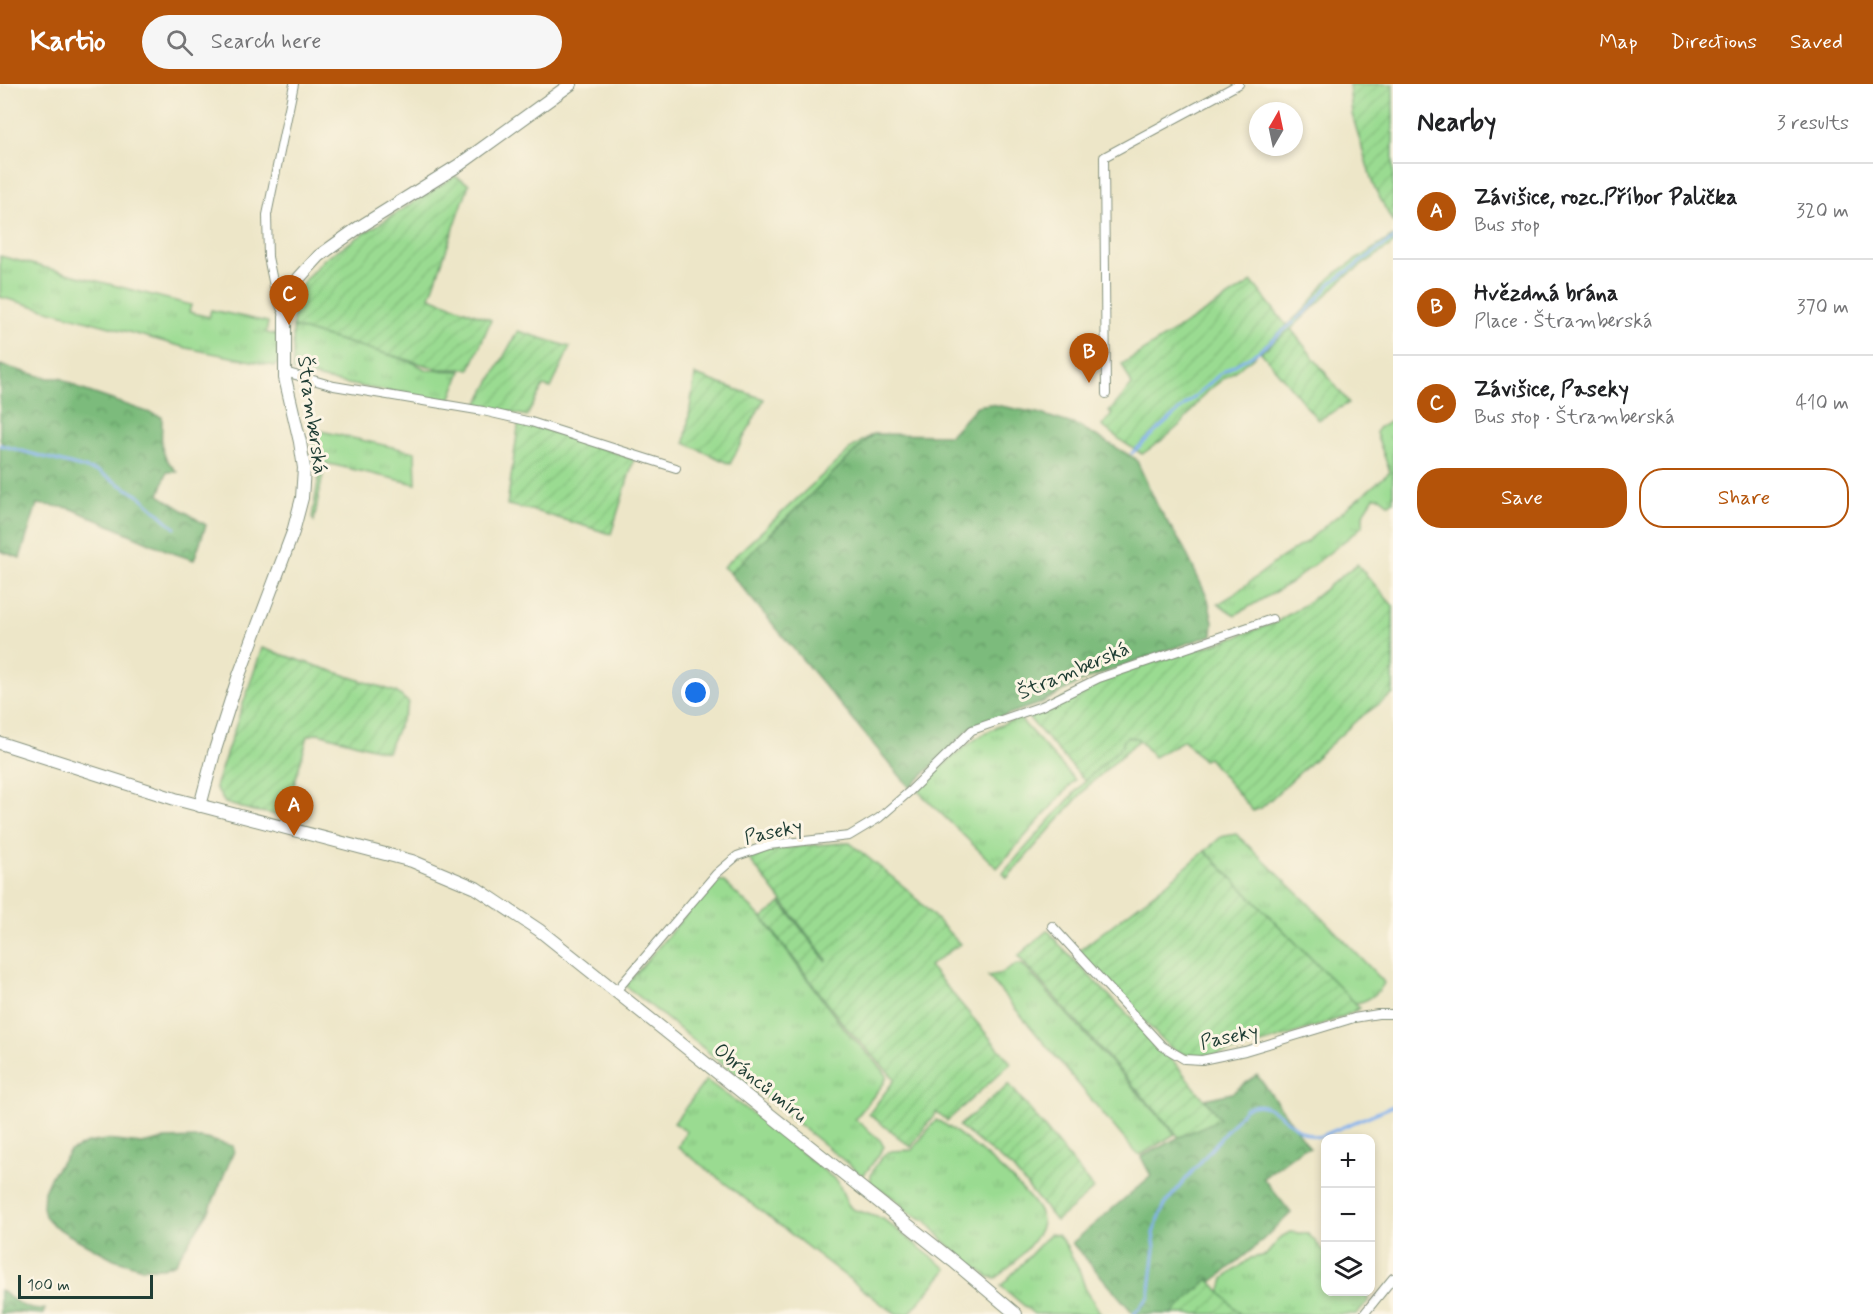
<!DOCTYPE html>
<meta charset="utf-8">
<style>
body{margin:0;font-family:Mynerve,sans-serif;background:#f6f6f6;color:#202124}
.controls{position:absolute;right:18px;bottom:18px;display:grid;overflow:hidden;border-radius:12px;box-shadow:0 3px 9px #0003}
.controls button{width:54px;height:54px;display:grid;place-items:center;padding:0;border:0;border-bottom:2px solid #e0e0e0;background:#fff;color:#202124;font:30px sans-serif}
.compass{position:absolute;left:1249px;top:18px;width:54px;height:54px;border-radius:50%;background:#fff;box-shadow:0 3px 9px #0003;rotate:9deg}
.scale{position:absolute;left:18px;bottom:15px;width:135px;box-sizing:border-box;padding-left:6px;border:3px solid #1f3d34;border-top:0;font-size:16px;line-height:21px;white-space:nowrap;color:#1f3d34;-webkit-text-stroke:4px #fcf5e5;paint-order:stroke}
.you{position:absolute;left:696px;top:609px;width:21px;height:21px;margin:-15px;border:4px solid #fff;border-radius:50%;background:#1a73e8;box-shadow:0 0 0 9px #1a73e833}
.badge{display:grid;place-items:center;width:39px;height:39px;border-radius:50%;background:#b45309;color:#fff;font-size:20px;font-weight:700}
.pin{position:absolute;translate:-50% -50px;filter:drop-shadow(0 2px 3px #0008)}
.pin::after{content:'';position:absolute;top:32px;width:21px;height:18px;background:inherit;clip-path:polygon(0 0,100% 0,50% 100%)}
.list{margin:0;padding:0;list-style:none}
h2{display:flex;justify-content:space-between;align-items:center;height:78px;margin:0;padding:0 24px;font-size:26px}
h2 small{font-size:20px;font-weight:400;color:#757577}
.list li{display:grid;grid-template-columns:39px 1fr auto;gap:18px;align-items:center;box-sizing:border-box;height:96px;padding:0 24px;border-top:2px solid #e0e0e0}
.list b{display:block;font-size:22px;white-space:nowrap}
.list p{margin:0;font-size:20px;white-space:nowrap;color:#757577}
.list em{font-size:20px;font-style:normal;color:#757577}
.actions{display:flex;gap:12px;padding:18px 24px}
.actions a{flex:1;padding:14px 0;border:2px solid #b45309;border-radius:24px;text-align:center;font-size:21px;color:#b45309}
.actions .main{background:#b45309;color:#fff}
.icon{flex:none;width:33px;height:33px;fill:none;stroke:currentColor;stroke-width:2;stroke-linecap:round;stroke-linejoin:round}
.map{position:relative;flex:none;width:1393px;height:1230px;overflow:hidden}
header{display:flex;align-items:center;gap:36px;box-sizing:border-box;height:84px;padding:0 30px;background:#b45309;color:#fff}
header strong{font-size:28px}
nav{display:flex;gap:33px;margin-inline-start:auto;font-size:21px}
.search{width:420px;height:54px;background:#f6f6f6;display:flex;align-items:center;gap:15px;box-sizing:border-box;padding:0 21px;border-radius:33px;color:#757577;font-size:22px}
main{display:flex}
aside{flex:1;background:#fff}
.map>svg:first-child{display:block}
.grass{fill:url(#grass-tufts);stroke:#5c8c62;stroke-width:1.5}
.forest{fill:url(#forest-crowns);stroke:#4d7c58;stroke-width:1.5}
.garden{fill:url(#garden-furrows);stroke:#5c8c62;stroke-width:1.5}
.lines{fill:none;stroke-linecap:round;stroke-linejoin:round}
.stream{stroke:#83b2ee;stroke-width:3}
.street-casing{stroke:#86927e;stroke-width:10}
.secondary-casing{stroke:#86927e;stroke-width:14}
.street{stroke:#fff;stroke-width:8}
.secondary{stroke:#fff;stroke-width:12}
.labels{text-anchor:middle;stroke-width:6;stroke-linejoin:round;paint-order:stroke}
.street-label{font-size:20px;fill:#1f3d34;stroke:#fcf5e5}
</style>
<header>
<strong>Kartio</strong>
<div class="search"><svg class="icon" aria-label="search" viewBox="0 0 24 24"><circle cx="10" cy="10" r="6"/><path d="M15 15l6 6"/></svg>Search here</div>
<nav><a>Map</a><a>Directions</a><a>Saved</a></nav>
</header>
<main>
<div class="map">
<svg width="1393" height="1230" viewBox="0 0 1393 1230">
<defs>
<pattern id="grass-tufts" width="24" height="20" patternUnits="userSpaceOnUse" patternTransform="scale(1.5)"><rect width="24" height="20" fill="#9adb91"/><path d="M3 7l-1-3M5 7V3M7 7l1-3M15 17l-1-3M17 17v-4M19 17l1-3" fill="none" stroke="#84bd7e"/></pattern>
<pattern id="forest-crowns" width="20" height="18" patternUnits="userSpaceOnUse" patternTransform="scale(1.5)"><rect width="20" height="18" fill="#7bbb7b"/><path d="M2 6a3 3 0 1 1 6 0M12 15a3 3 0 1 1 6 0" fill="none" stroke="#649966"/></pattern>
<pattern id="garden-furrows" width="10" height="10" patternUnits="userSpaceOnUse" patternTransform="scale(1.5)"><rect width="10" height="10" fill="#9adb91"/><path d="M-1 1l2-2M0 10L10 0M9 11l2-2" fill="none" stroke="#84bd7e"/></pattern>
</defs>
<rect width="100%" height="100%" fill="#fcf5e5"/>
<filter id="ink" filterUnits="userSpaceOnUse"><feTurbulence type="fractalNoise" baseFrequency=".0167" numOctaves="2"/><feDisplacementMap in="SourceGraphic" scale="12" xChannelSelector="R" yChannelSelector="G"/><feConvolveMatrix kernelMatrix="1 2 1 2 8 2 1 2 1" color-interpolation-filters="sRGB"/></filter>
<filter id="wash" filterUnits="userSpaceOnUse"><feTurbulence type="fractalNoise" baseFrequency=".008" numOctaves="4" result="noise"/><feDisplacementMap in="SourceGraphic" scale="24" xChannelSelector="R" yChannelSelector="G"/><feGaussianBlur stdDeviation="1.35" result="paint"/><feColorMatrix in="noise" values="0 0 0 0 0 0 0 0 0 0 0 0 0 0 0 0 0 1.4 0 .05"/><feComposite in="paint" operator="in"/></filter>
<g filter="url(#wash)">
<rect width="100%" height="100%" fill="#ede6c8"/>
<path class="grass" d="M 1393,152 L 1393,160 L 1345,193 L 1291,245 L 1261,268 L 1259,266 L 1306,224 L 1328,196 L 1337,188 Z
M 0,172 L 191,221 L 189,228 L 209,233 L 211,226 L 268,238 L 266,249 L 277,251 L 278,279 L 275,282 L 187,264 L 0,213 Z
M 293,243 L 384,269 L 414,279 L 427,286 L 461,287 L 450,316 L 436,316 L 331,297 L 293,287 Z
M 1393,336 L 1393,417 L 1389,420 L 1380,413 L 1374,413 L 1363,430 L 1363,441 L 1357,447 L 1292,498 L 1235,531 L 1218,520 L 1233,511 L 1278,476 L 1306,458 L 1390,388 L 1376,349 L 1378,344 Z
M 312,345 L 415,368 L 416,400 L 325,379 L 314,437 L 312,434 L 319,391 L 315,387 Z
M 873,350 L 730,489 L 723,483 L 853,363 Z
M 1019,634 L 1075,696 L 997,784 L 917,706 C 948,676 977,647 1019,634 Z
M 1127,653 L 1137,654 L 1139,656 L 1089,701 L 1007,794 L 1003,789 L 1085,697 L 1123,661 L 1123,657 Z
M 1236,750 L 1306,817 L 1382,896 L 1384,899 C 1379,909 1367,918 1355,919 L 1205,767 L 1221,753 Z
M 715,796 L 723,797 L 763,835 L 842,942 L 883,986 L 887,992 L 884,999 L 855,1035 L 880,1056 L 884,1063 L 867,1087 L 862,1091 L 627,903 L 627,900 Z
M 1017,880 L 1023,881 L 1175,1050 L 1144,1069 L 1140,1071 L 1136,1069 L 988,892 L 1002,889 Z
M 706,996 L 761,1036 L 838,1098 L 847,1119 L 852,1125 L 883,1135 L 947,1185 L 909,1230 L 897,1230 L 883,1221 L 678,1063 L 686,1047 L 674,1039 Z
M 936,1036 C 957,1044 1043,1116 1042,1137 C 1042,1153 1009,1185 996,1194 L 989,1193 L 959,1171 L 941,1154 L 926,1137 L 910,1129 L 894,1114 L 871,1099 C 868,1090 882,1069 892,1067 C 898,1066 905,1067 912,1066 Z
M 1290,1148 L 1308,1150 L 1325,1168 L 1326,1208 L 1362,1208 L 1368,1214 L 1368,1218 L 1356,1230 L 1240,1230 L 1220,1209 L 1224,1195 L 1231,1189 L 1251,1174 L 1266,1171 L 1281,1153 Z
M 1050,1150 L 1058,1151 L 1065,1160 L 1080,1188 L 1085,1204 L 1101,1230 L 1034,1230 L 1001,1202 Z"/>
<path class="forest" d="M 0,281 L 47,294 L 61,294 L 80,305 L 162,333 C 162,359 157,368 177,388 L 167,388 L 159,411 L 206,441 L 194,476 L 173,469 L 70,424 L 37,420 L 20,474 L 0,467 L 0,363 L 2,360 L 0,354 Z
M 990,320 L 1037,329 L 1079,342 L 1136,375 L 1158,423 L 1184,464 L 1208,515 L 1213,538 L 1212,551 L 1127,580 L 1082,597 L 1041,619 L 971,643 L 910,704 L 730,489 L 873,350 L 950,351 L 977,322 Z
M 1257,991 L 1310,1064 L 1303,1064 L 1263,1094 L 1291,1129 L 1254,1164 L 1212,1198 L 1209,1196 L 1172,1230 L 1134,1230 L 1072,1159 L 1151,1092 L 1141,1073 L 1179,1053 L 1220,1035 L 1205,1015 L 1232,1009 Z
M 202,1054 L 233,1062 L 234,1067 L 209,1127 L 175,1179 L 163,1184 L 142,1184 L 114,1175 L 69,1151 L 53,1141 L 45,1132 L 43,1123 L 44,1108 L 51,1092 L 70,1067 L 87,1059 L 106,1056 L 142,1060 L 165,1055 Z
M 0,1206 C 14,1216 27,1229 45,1225 L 43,1230 L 15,1228 L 0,1230 Z"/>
<path class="garden" d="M 1349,0 L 1393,0 L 1393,139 L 1373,101 L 1352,30 Z
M 455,92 L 469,100 L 430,213 L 491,236 L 470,285 L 439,285 L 293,243 L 294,222 L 304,197 L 325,174 Z
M 1252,198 L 1287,242 L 1259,266 L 1255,272 L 1206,308 L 1183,338 L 1165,354 L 1142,370 L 1123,358 L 1102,342 L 1112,330 L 1109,328 L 1132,301 L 1122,280 Z
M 1291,245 L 1349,319 L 1318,336 L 1261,268 Z
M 518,247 L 570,263 L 551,304 L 543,302 L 527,332 L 477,321 Z
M 695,291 L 764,315 L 730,380 L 685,359 Z
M 519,337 L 634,375 L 611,450 L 535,427 L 507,421 Z
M 1357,480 L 1393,522 L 1393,610 L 1358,635 L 1261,724 L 1253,727 L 1208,674 L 1203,676 L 1184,656 L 1154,673 L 1137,654 L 1127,653 L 1123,657 L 1123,661 L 1085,697 L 1027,632 L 1091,601 L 1147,580 L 1212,561 L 1275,539 L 1307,519 Z
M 262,564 L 396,608 L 409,619 L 387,668 L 318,649 L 308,652 L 295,697 L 289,727 L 280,726 L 279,731 L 253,727 L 225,719 L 215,703 Z
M 850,759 L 908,806 L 960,860 L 929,882 L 1011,979 L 947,1037 L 936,1028 L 911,1063 L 869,1030 L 895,995 L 843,940 L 763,834 L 781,819 L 826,877 L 827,876 L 747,772 C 782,763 815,760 850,759 Z
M 1205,767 L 1360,924 C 1347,932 1332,937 1317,942 C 1283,953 1239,969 1203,972 C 1190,974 1179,969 1168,962 L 1077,868 L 1166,800 Z
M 1048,846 L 1061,863 L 1170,973 L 1220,1035 L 1179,1053 L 1018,872 Z
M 1009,1000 L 1094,1105 L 1056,1137 L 1013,1085 L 959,1042 Z
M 1209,1195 L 1240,1230 L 1172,1230 Z"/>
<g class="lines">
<path class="stream" d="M 1297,235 L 1308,226 L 1331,199 L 1393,155
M 0,361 L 99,388 L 141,413 L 175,444
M 1132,369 L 1221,289 L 1259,267 L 1294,238
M 1134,1230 L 1149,1213 L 1155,1165 L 1153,1149 L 1165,1120 L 1245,1025 C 1274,1009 1288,1050 1319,1053 L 1393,1022"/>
</g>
</g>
<g filter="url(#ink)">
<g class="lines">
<defs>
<path id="street" d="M 285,233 L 276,212 L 268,173 L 267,131 L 294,0
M 285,288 L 334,302 L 483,327 L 531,338 L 676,384
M 1106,310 L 1104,73 L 1239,0
M 1052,842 L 1162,962 L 1184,975 L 1202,976 L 1245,967 L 1354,934 L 1378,930 L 1393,930
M 616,907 L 716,790 L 737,772 L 769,761 L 849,752 L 879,734 L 910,707 L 972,646 L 1042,622 L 1099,594 L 1272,535
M 1364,1230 L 1393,1194"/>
<path id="secondary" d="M 0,659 L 175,715 L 412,777 L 476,804 L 539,846 L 953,1177 L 1016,1230
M 200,722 L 214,669 L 238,594 L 293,448 L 302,414 L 304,384 L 300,358 L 285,294 L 285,233 L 291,206 L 299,194 L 319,172 L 358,144 L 459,81 L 571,0"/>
</defs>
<use href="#street" class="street-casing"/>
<use href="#secondary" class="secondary-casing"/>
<use href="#street" class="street"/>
<use href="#secondary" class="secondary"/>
</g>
</g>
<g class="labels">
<g class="street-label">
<text transform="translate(313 331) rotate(82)" y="7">Štramberská</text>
<text transform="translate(1073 586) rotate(-23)" y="7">Štramberská</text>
<text transform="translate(773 747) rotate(-12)" y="7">Paseky</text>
<text transform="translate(1229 952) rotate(-12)" y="7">Paseky</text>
<text transform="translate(761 998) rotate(39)" y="7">Obránců míru</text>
</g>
</g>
</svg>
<div class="controls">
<button>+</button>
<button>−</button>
<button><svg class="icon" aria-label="layers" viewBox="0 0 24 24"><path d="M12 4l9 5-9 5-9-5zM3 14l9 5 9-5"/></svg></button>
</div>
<svg class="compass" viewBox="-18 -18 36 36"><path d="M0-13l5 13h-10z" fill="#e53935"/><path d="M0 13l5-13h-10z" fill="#757577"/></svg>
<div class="scale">100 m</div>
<div class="you"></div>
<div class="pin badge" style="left:294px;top:752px">A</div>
<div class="pin badge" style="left:1089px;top:299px">B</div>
<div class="pin badge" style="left:289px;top:241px">C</div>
</div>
<aside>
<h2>Nearby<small>3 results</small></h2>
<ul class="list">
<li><span class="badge">A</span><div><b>Závišice, rozc.Příbor Palička</b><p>Bus stop</p></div><em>320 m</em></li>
<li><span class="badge">B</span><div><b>Hvězdná brána</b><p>Place · Štramberská</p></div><em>370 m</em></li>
<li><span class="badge">C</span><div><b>Závišice, Paseky</b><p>Bus stop · Štramberská</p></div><em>410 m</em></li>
</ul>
<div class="actions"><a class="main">Save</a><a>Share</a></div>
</aside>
</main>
